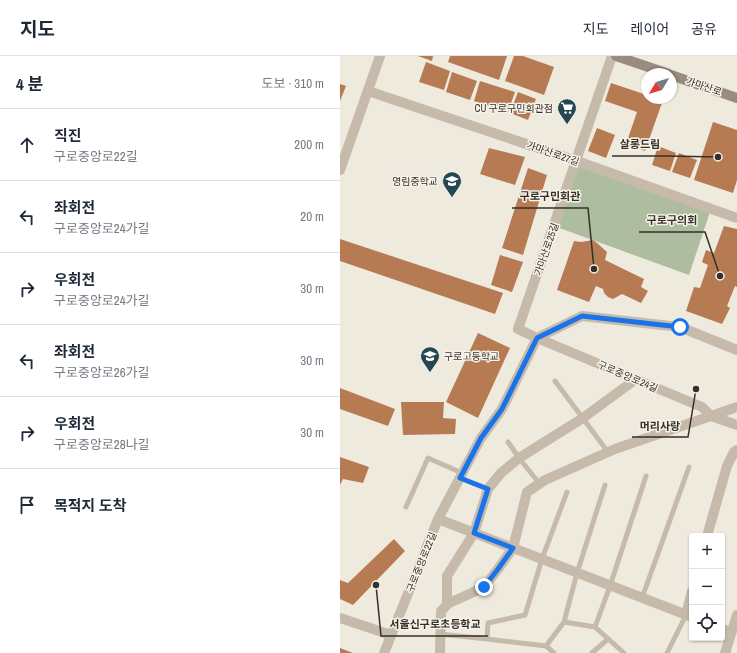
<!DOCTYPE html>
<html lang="ko">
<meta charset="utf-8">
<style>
body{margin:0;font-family:"Archivo Narrow","Noto Sans KR",sans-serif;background:#f2f2f3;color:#1f2937}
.controls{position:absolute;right:12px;bottom:12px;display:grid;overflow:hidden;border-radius:4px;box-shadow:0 1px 3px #0004}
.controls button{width:36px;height:36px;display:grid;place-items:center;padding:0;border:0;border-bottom:1px solid #e0e1e3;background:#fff;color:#1f2937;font:20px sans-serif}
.compass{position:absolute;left:301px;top:12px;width:36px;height:36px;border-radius:50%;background:#fff;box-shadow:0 1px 3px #0004;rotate:232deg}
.stop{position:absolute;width:12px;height:12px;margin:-9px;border:3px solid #1a73e8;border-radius:50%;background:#fff}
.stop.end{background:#1a73e8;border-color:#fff;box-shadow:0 1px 4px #0008}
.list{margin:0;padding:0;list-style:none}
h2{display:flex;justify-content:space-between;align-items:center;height:52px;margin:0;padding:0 16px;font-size:17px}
h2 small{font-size:13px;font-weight:400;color:#747a83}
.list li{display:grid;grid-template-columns:26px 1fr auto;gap:12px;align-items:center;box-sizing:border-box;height:72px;padding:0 16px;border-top:1px solid #e0e1e3}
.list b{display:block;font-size:15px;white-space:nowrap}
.list p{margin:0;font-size:13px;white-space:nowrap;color:#747a83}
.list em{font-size:13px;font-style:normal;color:#747a83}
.icon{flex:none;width:22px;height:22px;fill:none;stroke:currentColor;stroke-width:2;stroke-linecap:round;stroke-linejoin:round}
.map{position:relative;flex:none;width:397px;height:597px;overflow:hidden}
header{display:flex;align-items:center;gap:24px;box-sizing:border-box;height:56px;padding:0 20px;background:#fff;border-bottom:1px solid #e0e1e3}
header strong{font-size:19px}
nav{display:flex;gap:22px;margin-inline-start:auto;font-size:14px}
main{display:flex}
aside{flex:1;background:#fff}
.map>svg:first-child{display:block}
.green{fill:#aebc9f}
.building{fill:#b77b54}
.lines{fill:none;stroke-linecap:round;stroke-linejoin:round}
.service{stroke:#c6bbab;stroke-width:5}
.minor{stroke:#c6bbab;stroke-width:10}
.tertiary{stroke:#c6bbab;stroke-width:10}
.secondary{stroke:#998b7d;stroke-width:10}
.route{stroke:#1a73e8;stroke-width:5}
.labels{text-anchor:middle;stroke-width:3;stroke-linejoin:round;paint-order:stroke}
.street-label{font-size:10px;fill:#352f29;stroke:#f7f3e9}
.poi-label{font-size:10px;fill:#352f29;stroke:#f7f3e9;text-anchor:end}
.leader{fill:none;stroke:#352f29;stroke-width:1.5}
.callout-dot{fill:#352f29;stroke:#f7f3e9;stroke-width:1.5}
.callout-label{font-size:11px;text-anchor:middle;font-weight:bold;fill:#352f29;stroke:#f7f3e9;stroke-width:3;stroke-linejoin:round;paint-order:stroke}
</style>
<header>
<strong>지도</strong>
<nav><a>지도</a><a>레이어</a><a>공유</a></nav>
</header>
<main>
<aside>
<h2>4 분<small>도보 · 310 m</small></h2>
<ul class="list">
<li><svg class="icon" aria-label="ahead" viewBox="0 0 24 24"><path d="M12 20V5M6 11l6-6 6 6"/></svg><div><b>직진</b><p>구로중앙로22길</p></div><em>200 m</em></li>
<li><svg class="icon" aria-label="left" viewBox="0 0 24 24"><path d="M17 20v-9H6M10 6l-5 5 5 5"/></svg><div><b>좌회전</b><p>구로중앙로24가길</p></div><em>20 m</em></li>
<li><svg class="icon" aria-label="right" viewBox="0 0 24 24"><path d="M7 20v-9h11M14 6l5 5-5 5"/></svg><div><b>우회전</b><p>구로중앙로24가길</p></div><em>30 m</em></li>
<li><svg class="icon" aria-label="left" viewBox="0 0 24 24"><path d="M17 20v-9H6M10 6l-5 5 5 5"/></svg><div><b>좌회전</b><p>구로중앙로26가길</p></div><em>30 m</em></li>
<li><svg class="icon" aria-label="right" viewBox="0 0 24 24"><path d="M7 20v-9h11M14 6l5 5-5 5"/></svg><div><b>우회전</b><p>구로중앙로28나길</p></div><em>30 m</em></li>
<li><svg class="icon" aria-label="arrive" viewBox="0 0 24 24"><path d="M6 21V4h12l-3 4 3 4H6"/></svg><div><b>목적지 도착</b></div></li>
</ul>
</aside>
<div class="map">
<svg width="397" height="597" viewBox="0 0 397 597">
<rect width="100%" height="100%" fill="#efeade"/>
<path class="green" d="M 237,105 L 371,153 L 349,219 L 214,170 Z"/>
<path class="building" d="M 78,0 L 93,0 L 92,5 Z
M 110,0 L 167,0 L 159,24 L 108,6 Z
M 174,0 L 183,0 L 214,11 L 204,39 L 165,25 Z
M 86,6 L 110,15 L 104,34 L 79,26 Z
M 112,16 L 137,25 L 130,44 L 106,36 Z
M 140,25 L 175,36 L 168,56 L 134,45 Z
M 271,27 L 307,39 L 307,42 L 315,42 L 323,44 L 305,95 L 286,88 L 297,56 L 265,45 Z
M 0,28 L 6,30 L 0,45 Z
M 178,36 L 196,43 L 188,64 L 170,57 Z
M 373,66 L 397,74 L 397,124 L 393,137 L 354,124 Z
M 257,72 L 275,79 L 266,102 L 248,95 Z
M 318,90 L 336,97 L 330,115 L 312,109 Z
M 149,92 L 185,101 L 175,129 L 140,118 Z
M 339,97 L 357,104 L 350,122 L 332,116 Z
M 188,112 L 207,119 L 183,199 L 162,192 Z
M 384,170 L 397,173 L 397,231 L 395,230 L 387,250 L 390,252 L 382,268 L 346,255 L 354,231 L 360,232 L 368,209 L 362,206 L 366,194 L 374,197 Z
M 0,183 L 163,237 L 155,258 L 0,205 Z
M 253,184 L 257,187 L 267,196 L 265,204 L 304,223 L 301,231 L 308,235 L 301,247 L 282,238 L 273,243 L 268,241 L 264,237 L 263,233 L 256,230 L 249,246 L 217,234 L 234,185 L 241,186 Z
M 160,199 L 183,206 L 172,236 L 151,229 Z
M 138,277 L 170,292 L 138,362 L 106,346 Z
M 0,332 L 55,353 L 48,370 L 0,353 Z
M 61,346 L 104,346 L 103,362 L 116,363 L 115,378 L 63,379 Z
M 0,401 L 29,411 L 23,427 L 3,423 L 0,429 Z
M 54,483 L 65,495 L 13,549 L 0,543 L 0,524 L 8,527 Z
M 0,592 L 13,597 L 0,597 Z"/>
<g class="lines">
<path class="service" d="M 215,325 L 268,396
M 168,386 L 179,402 L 199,427
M 120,422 L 148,433
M 66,451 L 88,402 L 122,417
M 302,542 L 349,411
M 224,566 L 255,571 L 284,597
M 255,571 L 270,530 L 306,420
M 100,578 L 147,583 L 206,590
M 147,583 L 148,567 L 185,559 L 202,503 L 227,436
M 206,590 L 224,566 L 237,517 L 265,429
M 206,590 L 214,597
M 252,597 L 268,583
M 327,597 L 346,559"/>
<path class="minor" d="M 272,0 L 178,273 L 197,282 L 362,351 L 371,360 L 397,369
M 28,35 L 237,105 L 397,162
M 0,114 L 40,0
M 98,463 L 352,561
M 367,480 L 387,410 L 394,396 L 397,394
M 107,549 L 107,520 L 134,477 L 148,433 L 161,417 L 179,402 L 243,362 L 296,323
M 346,559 L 352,535
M 0,562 L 51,579
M 382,573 L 391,576
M 44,597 L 98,463 L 141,382 L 162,353 L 197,282 L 242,260 L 340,271 L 397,294
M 100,597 L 101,555 L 109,547 L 125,540 L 144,531 L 158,513 L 173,492 L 187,436 L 205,424 L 275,393 L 397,351"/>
<path class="tertiary" d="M 385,597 L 397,559"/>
<path class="secondary" d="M 276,0 L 329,18
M 331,19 L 397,42"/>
</g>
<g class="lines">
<path class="route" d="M 144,531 L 158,513 L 173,492 L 134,477 L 148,433 L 120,422 L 141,382 L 162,353 L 197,282 L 242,260 L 340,271"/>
</g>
<defs>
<symbol id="supermarket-pin" viewBox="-11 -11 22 30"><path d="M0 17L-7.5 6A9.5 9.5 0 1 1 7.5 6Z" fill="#244751" stroke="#f7f3e9"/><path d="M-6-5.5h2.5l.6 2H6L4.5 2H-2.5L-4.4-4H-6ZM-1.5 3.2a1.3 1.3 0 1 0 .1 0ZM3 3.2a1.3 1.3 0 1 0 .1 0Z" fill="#fff"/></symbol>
<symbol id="school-pin" viewBox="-11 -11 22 30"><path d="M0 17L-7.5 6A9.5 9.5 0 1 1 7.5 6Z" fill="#244751" stroke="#f7f3e9"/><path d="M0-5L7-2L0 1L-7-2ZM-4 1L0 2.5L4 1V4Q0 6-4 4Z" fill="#fff"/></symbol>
</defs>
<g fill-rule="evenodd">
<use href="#supermarket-pin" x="216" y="41" width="22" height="30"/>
<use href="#school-pin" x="101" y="114" width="22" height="30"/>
<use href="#school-pin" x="79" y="289" width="22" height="30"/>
</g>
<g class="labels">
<g class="street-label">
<text transform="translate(364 30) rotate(19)" y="4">가마산로</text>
<text transform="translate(213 97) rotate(19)" y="4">가마산로27길</text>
<text transform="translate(206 193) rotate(-71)" y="4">가마산로25길</text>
<text transform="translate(288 320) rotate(23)" y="4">구로중앙로24길</text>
<text transform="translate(81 506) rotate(-68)" y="4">구로중앙로22길</text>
</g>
<g class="poi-label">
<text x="213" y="56">CU 구로구민회관점</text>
<text x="98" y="129">영림중학교</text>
<text x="104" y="304" text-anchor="start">구로고등학교</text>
</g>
</g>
<path class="leader" d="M378 101L328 100H272M254 213L248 152H172M380 220L365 176H299M356 333L348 381H292M36 529L41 580H148"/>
<g class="callout-dot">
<circle cx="378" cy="101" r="4"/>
<circle cx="254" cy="213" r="4"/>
<circle cx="380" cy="220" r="4"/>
<circle cx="356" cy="333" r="4"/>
<circle cx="36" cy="529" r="4"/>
</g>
<g class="callout-label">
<text x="300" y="92">살롱드림</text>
<text x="210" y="144">구로구민회관</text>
<text x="332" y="168">구로구의회</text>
<text x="320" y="374">머리사랑</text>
<text x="95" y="572">서울신구로초등학교</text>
</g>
</svg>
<div class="controls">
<button>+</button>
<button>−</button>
<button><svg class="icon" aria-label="locate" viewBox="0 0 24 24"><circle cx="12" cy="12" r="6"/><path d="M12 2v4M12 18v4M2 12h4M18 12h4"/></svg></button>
</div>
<svg class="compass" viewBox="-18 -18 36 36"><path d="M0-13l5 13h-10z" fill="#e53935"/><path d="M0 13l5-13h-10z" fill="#747a83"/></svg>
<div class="stop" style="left:340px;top:271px"></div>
<div class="stop end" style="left:144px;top:531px"></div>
</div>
</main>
